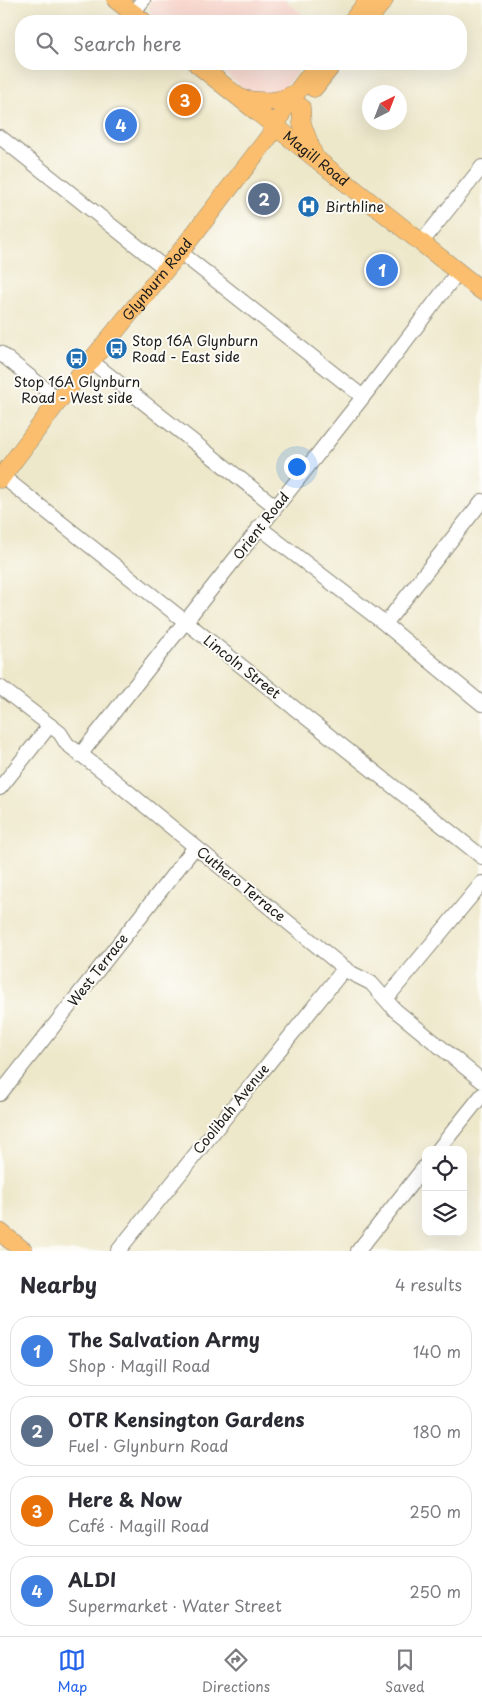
<!DOCTYPE html>
<meta charset="utf-8">
<style>
body{margin:0;font-family:"Playpen Sans",sans-serif;background:#f7f7f7;color:#2b2b33}
.controls{position:absolute;right:15px;bottom:15px;display:grid;overflow:hidden;border-radius:10px;box-shadow:0 5px 20px #0002}
.controls button{width:45px;height:45px;display:grid;place-items:center;padding:0;border:0;border-bottom:1px solid #e1e1e2;background:#fff;color:#2b2b33;font:25px sans-serif}
.compass{position:absolute;left:362px;top:85px;width:45px;height:45px;border-radius:50%;background:#fff;box-shadow:0 5px 20px #0002;rotate:42deg}
.you{position:absolute;left:296px;top:466px;width:18px;height:18px;margin:-12px;border:4px solid #fff;border-radius:50%;background:#1a73e8;box-shadow:0 0 0 8px #1a73e833}
.badge{display:grid;place-items:center;width:32px;height:32px;border-radius:50%;background:#2563eb;color:#fff;font-size:16px;font-weight:700}
.pin{position:absolute;translate:-50% -50%;border:2px solid #fff;box-shadow:0 1px 5px #0006}
.list{margin:0;padding:0;list-style:none}
h2{display:flex;justify-content:space-between;align-items:center;height:65px;margin:0;padding:0 20px;font-size:21px}
h2 small{font-size:16px;font-weight:400;color:#7c7c81}
.list li{display:grid;grid-template-columns:32px 1fr auto;gap:15px;align-items:center;box-sizing:border-box;height:70px;margin:0 10px 10px;padding:0 10px;border:1px solid #e1e1e2;border-radius:20px}
.list b{display:block;font-size:19px;white-space:nowrap}
.list p{margin:0;font-size:16px;white-space:nowrap;color:#7c7c81}
.list em{font-size:16px;font-style:normal;color:#7c7c81}
.icon{flex:none;width:28px;height:28px;fill:none;stroke:currentColor;stroke-width:2;stroke-linecap:round;stroke-linejoin:round}
.map{position:relative;flex:none;width:482px;height:1251px;overflow:hidden}
.search{position:absolute;background:#fff;box-shadow:0 5px 20px #0002;left:15px;right:15px;top:15px;height:55px;display:flex;align-items:center;gap:12px;box-sizing:border-box;padding:0 18px;border-radius:20px;color:#7c7c81;font-size:19px}
.sheet{height:385px;background:#fff}
nav{display:flex;justify-content:space-around;align-items:center;box-sizing:border-box;height:70px;border-top:1px solid #e1e1e2;background:#fff;font-size:14px;color:#7c7c81}
nav a{display:grid;justify-items:center;gap:2px}
nav .on{color:#2563eb}
.map>svg:first-child{display:block}
.built{fill:#f7d1c7}
.lines{fill:none;stroke-linecap:round;stroke-linejoin:round}
.minor-casing{stroke:#858274;stroke-width:16}
.major-casing{stroke:#858274;stroke-width:19}
.minor{stroke:#fff;stroke-width:14}
.major{stroke:#fabe6e;stroke-width:18}
.labels{text-anchor:middle;stroke-width:4;stroke-linejoin:round;paint-order:stroke}
.street-label{font-size:14px;fill:#1c1c1c;stroke:#fdfcf7}
.poi-label{font-size:14px;fill:#1c1c1c;stroke:#fdfcf7;text-anchor:start}
</style>
<div class="map">
<svg width="482" height="1251" viewBox="0 0 482 1251">
<rect width="100%" height="100%" fill="#fdfcf7"/>
<filter id="ink" filterUnits="userSpaceOnUse"><feTurbulence type="fractalNoise" baseFrequency=".02" numOctaves="2"/><feDisplacementMap in="SourceGraphic" scale="10" xChannelSelector="R" yChannelSelector="G"/><feConvolveMatrix kernelMatrix="1 2 1 2 8 2 1 2 1" color-interpolation-filters="sRGB"/></filter>
<filter id="wash" filterUnits="userSpaceOnUse"><feTurbulence type="fractalNoise" baseFrequency=".0096" numOctaves="4" result="noise"/><feDisplacementMap in="SourceGraphic" scale="20" xChannelSelector="R" yChannelSelector="G"/><feGaussianBlur stdDeviation="1.12" result="paint"/><feColorMatrix in="noise" values="0 0 0 0 0 0 0 0 0 0 0 0 0 0 0 0 0 1.4 0 .05"/><feComposite in="paint" operator="in"/></filter>
<g filter="url(#wash)">
<rect width="100%" height="100%" fill="#eee8cb"/>
<path class="built" d="M 150,0 L 284,0 L 311,21 L 159,21 L 150,14 Z
M 213,64 L 303,64 L 280,93 L 253,96 Z"/>
</g>
<g filter="url(#ink)">
<g class="lines">
<defs>
<path id="minor" d="M 133,13 L 143,0
M 0,137 L 166,269
M 421,243 L 482,167
M 180,252 L 363,397
M 0,353 L 59,400
M 91,361 L 276,507
M 2,476 L 482,857
M 259,527 L 385,624 L 482,704
M 385,624 L 482,501
M 0,687 L 60,733 L 67,744 L 105,773 L 349,972 L 371,983 L 395,1010 L 482,1081
M 80,755 L 363,397 L 458,272
M 0,788 L 50,725
M 386,999 L 482,883
M 0,1094 L 195,847
M 438,1150 L 482,1095
M 118,1251 L 345,968
M 358,1251 L 426,1165"/>
<g id="major">
<path d="M 116,0 L 143,21"/>
<path d="M 352,21 L 369,0"/>
<path d="M 367,21 L 384,0"/>
<path id="s1" d="M 197,64 L 482,291"/>
<path d="M 314,88 L 333,64"/>
<path d="M 242,99 C 264,102 276,104 296,93"/>
<path d="M 301,107 L 302,124 L 314,156"/>
<path id="s2" d="M 0,479 L 59,400 L 180,252 L 265,142 L 276,127 L 282,112 L 318,64"/>
<path d="M 0,1232 L 24,1251"/>
</g>
</defs>
<use href="#minor" class="minor-casing"/>
<use href="#major" class="major-casing"/>
<use href="#minor" class="minor"/>
<use href="#major" class="major"/>
</g>
</g>
<defs>
<symbol id="hospital-disc" viewBox="-11 -11 22 22"><circle r="9.5" fill="#1f6fb2" stroke="#fdfcf7"/><path d="M-5-5h3v3.5h4V-5h3V5h-3V1.5h-4V5h-3Z" fill="#fff"/></symbol>
<symbol id="bus-disc" viewBox="-11 -11 22 22"><circle r="9.5" fill="#1f6fb2" stroke="#fdfcf7"/><path d="M-5-6H5V4H4V6H2V4H-2V6H-4V4H-5ZM-3.5-4V0h7V-4ZM-3.5 1.2v1.5H-2V1.2ZM2 1.2v1.5H3.5V1.2Z" fill="#fff"/></symbol>
</defs>
<g fill-rule="evenodd">
<use href="#hospital-disc" x="296" y="194" width="25" height="25"/>
<use href="#bus-disc" x="104" y="336" width="25" height="25"/>
<use href="#bus-disc" x="64" y="346" width="25" height="25"/>
</g>
<g class="labels">
<g class="street-label">
<text dy="5" stroke="none"><textPath href="#s1" startOffset="152">Magill Road</textPath></text>
<text dy="5" stroke="none"><textPath href="#s2" startOffset="254">Glynburn Road</textPath></text>
<text transform="translate(261 526) rotate(-52)" y="5">Orient Road</text>
<text transform="translate(242 667) rotate(38)" y="5">Lincoln Street</text>
<text transform="translate(241 884) rotate(39)" y="5">Cuthero Terrace</text>
<text transform="translate(98 970) rotate(-52)" y="5">West Terrace</text>
<text transform="translate(231 1109) rotate(-51)" y="5">Coolibah Avenue</text>
</g>
<g class="poi-label">
<text x="325" y="212">Birthline</text>
<text x="132" y="346">Stop 16A Glynburn<tspan x="132" dy="16">Road - East side</tspan></text>
<text x="77" y="387" text-anchor="middle">Stop 16A Glynburn<tspan x="77" dy="16">Road - West side</tspan></text>
</g>
</g>
</svg>
<div class="controls">
<button><svg class="icon" aria-label="locate" viewBox="0 0 24 24"><circle cx="12" cy="12" r="6"/><path d="M12 2v4M12 18v4M2 12h4M18 12h4"/></svg></button>
<button><svg class="icon" aria-label="layers" viewBox="0 0 24 24"><path d="M12 4l9 5-9 5-9-5zM3 14l9 5 9-5"/></svg></button>
</div>
<svg class="compass" viewBox="-18 -18 36 36"><path d="M0-13l5 13h-10z" fill="#e53935"/><path d="M0 13l5-13h-10z" fill="#7c7c81"/></svg>
<div class="you"></div>
<div class="pin badge" style="left:382px;top:270px;background:#3f7fe0">1</div>
<div class="pin badge" style="left:264px;top:199px;background:#5c6f8a">2</div>
<div class="pin badge" style="left:185px;top:100px;background:#e8710a">3</div>
<div class="pin badge" style="left:121px;top:125px;background:#3f7fe0">4</div>
<div class="search"><svg class="icon" aria-label="search" viewBox="0 0 24 24"><circle cx="10" cy="10" r="6"/><path d="M15 15l6 6"/></svg>Search here</div>
</div>
<section class="sheet">
<h2>Nearby<small>4 results</small></h2>
<ul class="list">
<li><span class="badge" style="background:#3f7fe0">1</span><div><b>The Salvation Army</b><p>Shop · Magill Road</p></div><em>140 m</em></li>
<li><span class="badge" style="background:#5c6f8a">2</span><div><b>OTR Kensington Gardens</b><p>Fuel · Glynburn Road</p></div><em>180 m</em></li>
<li><span class="badge" style="background:#e8710a">3</span><div><b>Here &amp; Now</b><p>Café · Magill Road</p></div><em>250 m</em></li>
<li><span class="badge" style="background:#3f7fe0">4</span><div><b>ALDI</b><p>Supermarket · Water Street</p></div><em>250 m</em></li>
</ul>
</section>
<nav>
<a class="on"><svg class="icon" aria-label="map" viewBox="0 0 24 24"><path d="M3 6l6-2 6 2 6-2v14l-6 2-6-2-6 2zM9 4v14M15 6v14"/></svg>Map</a>
<a><svg class="icon" aria-label="directions" viewBox="0 0 24 24"><path d="M12 3l9 9-9 9-9-9zM9 14v-3h6M13 9l2 2-2 2"/></svg>Directions</a>
<a><svg class="icon" aria-label="saved" viewBox="0 0 24 24"><path d="M7 4h10v16l-5-4-5 4z"/></svg>Saved</a>
</nav>
